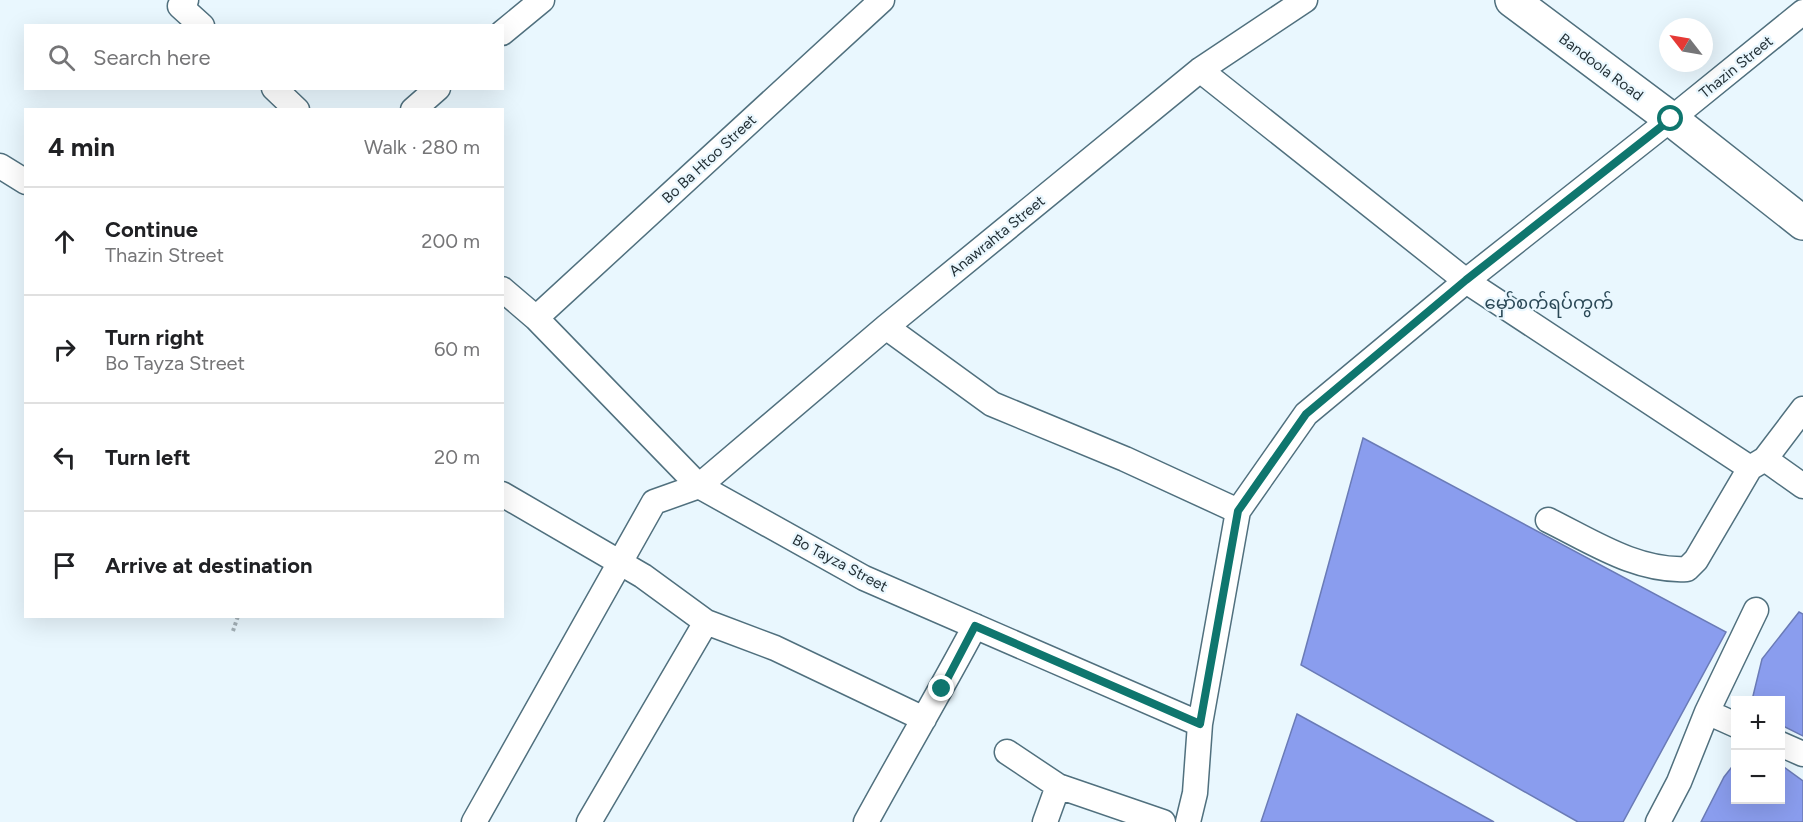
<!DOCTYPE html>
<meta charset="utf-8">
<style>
body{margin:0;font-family:Figtree,"Noto Sans Myanmar",sans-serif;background:#f2f2f2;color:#202124}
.controls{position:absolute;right:18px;bottom:18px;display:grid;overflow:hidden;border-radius:0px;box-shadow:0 6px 24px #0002}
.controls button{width:54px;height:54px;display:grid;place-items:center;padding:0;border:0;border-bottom:2px solid #e0e0e0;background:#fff;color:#202124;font:30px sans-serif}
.compass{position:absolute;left:1659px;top:18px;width:54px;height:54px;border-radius:50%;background:#fff;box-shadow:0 6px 24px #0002;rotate:301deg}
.stop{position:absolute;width:18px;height:18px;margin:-14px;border:4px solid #0f766e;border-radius:50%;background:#fff}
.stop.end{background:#0f766e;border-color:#fff;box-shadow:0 2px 6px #0008}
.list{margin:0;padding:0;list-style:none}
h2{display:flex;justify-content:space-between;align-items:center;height:78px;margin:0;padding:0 24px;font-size:26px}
h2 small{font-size:20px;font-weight:400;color:#757577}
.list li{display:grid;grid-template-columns:39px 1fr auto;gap:18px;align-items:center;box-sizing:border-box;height:108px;padding:0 24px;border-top:2px solid #e0e0e0}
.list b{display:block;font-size:22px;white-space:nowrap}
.list p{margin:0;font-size:20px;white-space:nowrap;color:#757577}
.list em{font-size:20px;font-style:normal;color:#757577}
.icon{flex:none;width:33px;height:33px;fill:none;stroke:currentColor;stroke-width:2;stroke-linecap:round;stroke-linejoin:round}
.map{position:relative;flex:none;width:1803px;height:822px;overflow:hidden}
.search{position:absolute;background:#fff;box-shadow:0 6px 24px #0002;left:24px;top:24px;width:480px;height:66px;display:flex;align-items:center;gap:15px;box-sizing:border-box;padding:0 21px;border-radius:0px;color:#757577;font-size:22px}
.panel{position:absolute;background:#fff;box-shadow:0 6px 24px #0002;left:24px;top:108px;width:480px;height:510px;border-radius:0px}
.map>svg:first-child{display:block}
.water{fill:#8a9dee;stroke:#6a7bb6;stroke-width:1.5}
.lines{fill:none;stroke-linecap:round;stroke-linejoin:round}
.street-casing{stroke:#50707e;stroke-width:27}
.secondary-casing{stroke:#50707e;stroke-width:36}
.path{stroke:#a4b1b8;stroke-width:4;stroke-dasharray:3 3;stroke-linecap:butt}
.street{stroke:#fff;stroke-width:24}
.secondary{stroke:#fff;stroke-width:33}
.route{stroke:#0f766e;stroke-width:8}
.labels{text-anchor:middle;stroke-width:4.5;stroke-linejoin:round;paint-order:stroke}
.street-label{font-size:15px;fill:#1f2c32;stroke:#e9f7fe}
.quarter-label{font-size:18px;fill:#2a4856;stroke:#e9f7fe}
</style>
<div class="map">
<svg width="1803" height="822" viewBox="0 0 1803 822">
<rect width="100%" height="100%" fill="#e9f7fe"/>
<path class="water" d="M 1363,438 L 1726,632 L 1623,822 L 1578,822 L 1301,665 Z
M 1799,612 L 1803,614 L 1803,736 L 1781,725 L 1780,700 L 1752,700 L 1762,659 Z
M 1297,714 L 1494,822 L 1261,822 Z
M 1735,763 L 1736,800 L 1780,800 L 1781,765 L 1803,781 L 1803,822 L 1701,822 L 1724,777 Z"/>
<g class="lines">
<defs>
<path id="street" d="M 186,0 L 180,6 L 202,26
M 502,33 L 542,0
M 1200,70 L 1466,281 L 1750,468 L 1765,459 L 1803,409
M 274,88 L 297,110
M 413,110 L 438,88
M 0,166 L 26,182
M 502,289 L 536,318 L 699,486 L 864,578 L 1200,724
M 536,318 L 882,0
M 886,327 L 992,404 L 1125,459 L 1238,511
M 1765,459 L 1803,486
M 502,494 L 643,576 L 706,622 L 775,648 L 924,719
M 1548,520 C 1591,541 1637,572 1687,569 L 1696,560 L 1750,468
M 1707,712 L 1736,725
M 1780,744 L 1803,754
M 1007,752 L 1058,786 L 1163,822
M 474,822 L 654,502 L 699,486 L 886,327 L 1200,70 L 1305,0
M 589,822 L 706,622
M 866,822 C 902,756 940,692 975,626
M 1045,822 L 1058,786
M 1188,822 L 1195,793 L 1200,724 L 1238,511 L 1306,414 L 1466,281 L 1671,119 L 1803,12
M 1658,822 L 1679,782 L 1707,712 L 1756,610"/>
<path id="secondary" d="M 1512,0 L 1671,119 L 1803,223"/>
</defs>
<use href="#street" class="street-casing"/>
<use href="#secondary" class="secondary-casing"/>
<path class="path" d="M 233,631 L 238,616"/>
<use href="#street" class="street"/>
<use href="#secondary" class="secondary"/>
</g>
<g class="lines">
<path class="route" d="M 942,689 L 975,626 L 1200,724 L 1238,511 L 1306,414 L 1466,280 L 1671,119"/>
</g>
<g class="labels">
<g class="street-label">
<text transform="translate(1601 67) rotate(37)" y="5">Bandoola Road</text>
<text transform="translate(1736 67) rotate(-39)" y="5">Thazin Street</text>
<text transform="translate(709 159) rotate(-43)" y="5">Bo Ba Htoo Street</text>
<text transform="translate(997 236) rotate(-39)" y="5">Anawrahta Street</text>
<text transform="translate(840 563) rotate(28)" y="5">Bo Tayza Street</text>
</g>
<g class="quarter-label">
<text x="1549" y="309">မှော်စက်ရပ်ကွက်</text>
</g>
</g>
</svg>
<div class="controls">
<button>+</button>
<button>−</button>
</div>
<svg class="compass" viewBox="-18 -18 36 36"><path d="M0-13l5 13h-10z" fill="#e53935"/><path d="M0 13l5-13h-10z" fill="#757577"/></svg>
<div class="stop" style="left:1671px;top:119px"></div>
<div class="stop end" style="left:942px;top:689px"></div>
<div class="search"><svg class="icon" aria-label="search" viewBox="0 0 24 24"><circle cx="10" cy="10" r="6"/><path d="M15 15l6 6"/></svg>Search here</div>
<section class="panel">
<h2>4 min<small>Walk · 280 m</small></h2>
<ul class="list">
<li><svg class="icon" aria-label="ahead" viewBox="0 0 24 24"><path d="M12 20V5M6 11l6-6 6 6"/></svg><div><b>Continue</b><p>Thazin Street</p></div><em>200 m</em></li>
<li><svg class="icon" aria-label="right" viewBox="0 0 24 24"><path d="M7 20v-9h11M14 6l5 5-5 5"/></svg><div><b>Turn right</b><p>Bo Tayza Street</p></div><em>60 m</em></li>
<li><svg class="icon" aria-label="left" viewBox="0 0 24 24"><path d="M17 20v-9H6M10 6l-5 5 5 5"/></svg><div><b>Turn left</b></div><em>20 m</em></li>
<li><svg class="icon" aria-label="arrive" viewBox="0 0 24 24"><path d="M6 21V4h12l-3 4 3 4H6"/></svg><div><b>Arrive at destination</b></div></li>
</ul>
</section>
</div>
